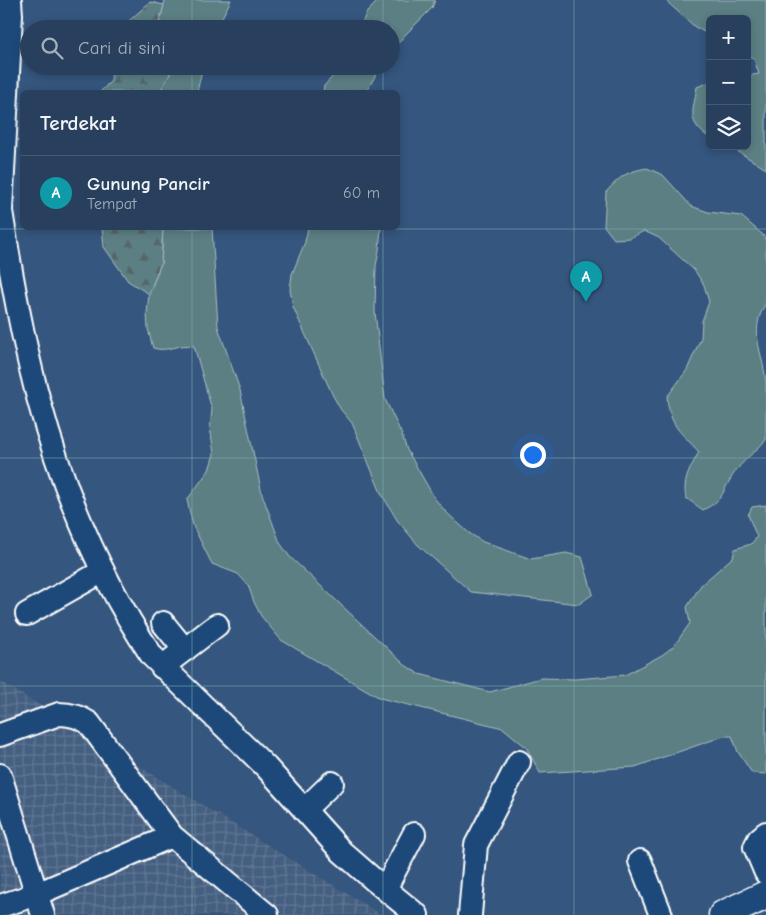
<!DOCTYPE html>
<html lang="id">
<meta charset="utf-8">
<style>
body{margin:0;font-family:"Comic Neue",sans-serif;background:#304764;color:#f1f3f6}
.controls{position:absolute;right:15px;top:15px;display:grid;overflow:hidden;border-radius:8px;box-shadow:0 2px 8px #0003}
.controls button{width:45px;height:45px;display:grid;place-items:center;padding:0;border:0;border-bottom:1px solid #445973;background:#28405e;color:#f1f3f6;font:25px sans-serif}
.you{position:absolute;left:532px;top:454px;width:18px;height:18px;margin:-12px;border:4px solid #fff;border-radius:50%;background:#1a73e8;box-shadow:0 0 0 8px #1a73e833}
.badge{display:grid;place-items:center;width:32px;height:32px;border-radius:50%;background:#90b9f0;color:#fff;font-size:16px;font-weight:700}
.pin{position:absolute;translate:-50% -41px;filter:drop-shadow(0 1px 2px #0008)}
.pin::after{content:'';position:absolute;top:26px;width:18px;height:15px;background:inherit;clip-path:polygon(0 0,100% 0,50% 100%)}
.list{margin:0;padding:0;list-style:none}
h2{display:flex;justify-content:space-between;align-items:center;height:65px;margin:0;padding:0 20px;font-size:21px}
h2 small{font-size:16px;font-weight:400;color:#a5afbc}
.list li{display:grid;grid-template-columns:32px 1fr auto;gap:15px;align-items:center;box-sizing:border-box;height:75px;padding:0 20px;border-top:1px solid #445973}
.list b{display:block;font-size:19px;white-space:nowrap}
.list p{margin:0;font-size:16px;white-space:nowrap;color:#a5afbc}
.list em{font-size:16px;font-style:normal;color:#a5afbc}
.icon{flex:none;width:28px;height:28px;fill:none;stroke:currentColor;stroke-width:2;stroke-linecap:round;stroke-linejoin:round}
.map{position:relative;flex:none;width:766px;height:915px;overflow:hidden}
.search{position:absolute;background:#28405e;box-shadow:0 2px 8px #0003;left:20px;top:20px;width:380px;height:55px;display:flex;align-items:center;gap:12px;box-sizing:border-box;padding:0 18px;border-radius:28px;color:#a5afbc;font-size:19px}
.panel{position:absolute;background:#28405e;box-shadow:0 2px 8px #0003;left:20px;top:90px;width:380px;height:140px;border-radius:8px}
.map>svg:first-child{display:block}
.industrial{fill:url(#industrial-grid)}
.green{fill:#5b7f84;stroke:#adbfc2}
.forest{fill:url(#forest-firs);stroke:#adbfc2}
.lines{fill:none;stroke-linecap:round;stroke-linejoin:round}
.minor-casing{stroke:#fff;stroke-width:26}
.major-casing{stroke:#fff;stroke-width:31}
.minor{stroke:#1f4a7a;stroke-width:22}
.major{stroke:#1f4a7a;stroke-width:28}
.grid{fill:none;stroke:#7bb4af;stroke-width:1;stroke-opacity:0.55}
</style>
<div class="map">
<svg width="766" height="915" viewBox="0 0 766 915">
<defs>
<pattern id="industrial-grid" width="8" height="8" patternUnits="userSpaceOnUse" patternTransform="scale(1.25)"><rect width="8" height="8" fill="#455f81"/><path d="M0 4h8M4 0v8" fill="none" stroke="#617794"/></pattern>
<pattern id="forest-firs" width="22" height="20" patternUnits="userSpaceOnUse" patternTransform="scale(1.25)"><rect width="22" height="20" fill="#5b7f84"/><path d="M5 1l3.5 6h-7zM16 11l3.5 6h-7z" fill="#546668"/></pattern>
</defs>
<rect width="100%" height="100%" fill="#35567e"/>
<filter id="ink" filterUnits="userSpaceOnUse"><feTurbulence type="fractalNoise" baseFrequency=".02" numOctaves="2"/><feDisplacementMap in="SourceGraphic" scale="10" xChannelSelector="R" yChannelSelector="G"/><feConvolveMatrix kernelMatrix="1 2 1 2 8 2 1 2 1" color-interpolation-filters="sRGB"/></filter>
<g filter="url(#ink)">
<path class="industrial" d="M 0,681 L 382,915 L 0,915 Z"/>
<path class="green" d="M 165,0 L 231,0 L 216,29 L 160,29 L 159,24 Z
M 379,0 L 435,0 L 432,8 L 404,36 L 391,52 L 391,29 L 359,29 L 367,12 Z
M 665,0 L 766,0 L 766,169 L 729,146 L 747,146 L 747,76 L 759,74 L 754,59 L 747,54 L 747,19 L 710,19 L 710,35 L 695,27 Z
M 168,66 L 203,66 L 197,92 L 161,92 L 162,88 L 170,74 Z
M 342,66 L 381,66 L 366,92 L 323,92 L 324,86 Z
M 710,82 L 710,138 C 686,122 693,112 697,87 Z
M 647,168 L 663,175 L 691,206 L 708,212 L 741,216 L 763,235 L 766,240 L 766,303 C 747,333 765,355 766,386 C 766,404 766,422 766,440 C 756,451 741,462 733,475 C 721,493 725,499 703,510 L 686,498 C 682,480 691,467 699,452 C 680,431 670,427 667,397 L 687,370 L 701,338 L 702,321 L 709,302 L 704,285 L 695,271 L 659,238 L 644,231 L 630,238 L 614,239 L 604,226 L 606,192 C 621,176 625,172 647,168 Z
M 163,228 L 212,228 L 218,327 L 240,390 L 262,494 L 280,543 L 290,557 L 405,665 L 419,674 L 490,692 L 541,678 L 575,679 L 625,675 L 662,655 L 674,646 L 690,623 L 687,607 L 701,585 L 733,557 L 735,549 L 751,544 L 757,537 L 748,515 L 752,507 L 766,505 L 766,774 L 752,773 L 738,752 L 732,736 L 724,736 L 635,767 L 540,773 L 526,747 L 503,728 L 380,698 L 281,640 L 261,616 L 254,602 L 248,585 L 238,574 L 212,564 L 193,526 L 187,500 L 209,470 L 214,454 L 210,427 L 212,410 L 194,346 C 179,343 167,353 153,348 L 148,329 L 147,313 L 149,294 L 161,263 Z
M 308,228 L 381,228 L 379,250 L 376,266 L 375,312 L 385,399 L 402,435 L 407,450 L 435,499 L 446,512 L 469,533 L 483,542 L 531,559 L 566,553 L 582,557 L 593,594 L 579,604 L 471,592 L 418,545 L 397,520 L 381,493 L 352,423 L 341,410 L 333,396 L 293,307 L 290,290 L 292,274 L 305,242 Z"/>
<path class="forest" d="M 150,2 L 164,5 L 159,24 L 160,29 L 120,29 Z
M 112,66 L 168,66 L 170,74 L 162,88 L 161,92 L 100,92 L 111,81 Z
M 102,228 L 163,228 L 161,263 L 149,294 L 128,281 L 104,247 Z"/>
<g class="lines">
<defs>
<path id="minor" d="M 10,0 L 11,15 L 1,211 C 11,275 22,339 39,401 C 63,490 101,579 152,656 L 266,767 L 342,852 L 374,880 L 417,915
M 27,614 L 103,571
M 163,623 L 185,650
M 162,667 L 217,625
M 0,735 L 59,714 C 70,714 79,716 89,723 L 172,836
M 0,775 L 43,915
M 304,810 L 332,783
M 766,833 L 759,839 L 755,847 L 766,873
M 640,861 L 661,915
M 385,889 L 414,834
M 0,906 L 37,894 L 172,836 L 267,915
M 470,915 L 476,845 L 519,762"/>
<path id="major" d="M 723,915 L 766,895"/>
</defs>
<use href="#minor" class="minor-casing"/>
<use href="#major" class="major-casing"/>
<use href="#minor" class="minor"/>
<use href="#major" class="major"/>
</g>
</g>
<path class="grid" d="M 192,0 L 192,29M 383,0 L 383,29M 574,0 L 574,915M 192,66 L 192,92M 383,66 L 383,92M 192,228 L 192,915M 383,228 L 383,915M 0,229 L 766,229M 0,458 L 766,458M 0,686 L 766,686"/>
</svg>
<div class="controls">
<button>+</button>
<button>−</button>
<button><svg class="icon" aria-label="layers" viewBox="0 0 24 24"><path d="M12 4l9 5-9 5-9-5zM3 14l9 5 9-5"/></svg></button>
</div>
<div class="you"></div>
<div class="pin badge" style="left:586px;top:302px;background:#0f9aa8">A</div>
<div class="search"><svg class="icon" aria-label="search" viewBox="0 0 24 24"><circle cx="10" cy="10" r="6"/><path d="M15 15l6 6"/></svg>Cari di sini</div>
<section class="panel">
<h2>Terdekat<small></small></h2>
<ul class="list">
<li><span class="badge" style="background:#0f9aa8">A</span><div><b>Gunung Pancir</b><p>Tempat</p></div><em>60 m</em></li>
</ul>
</section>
</div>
